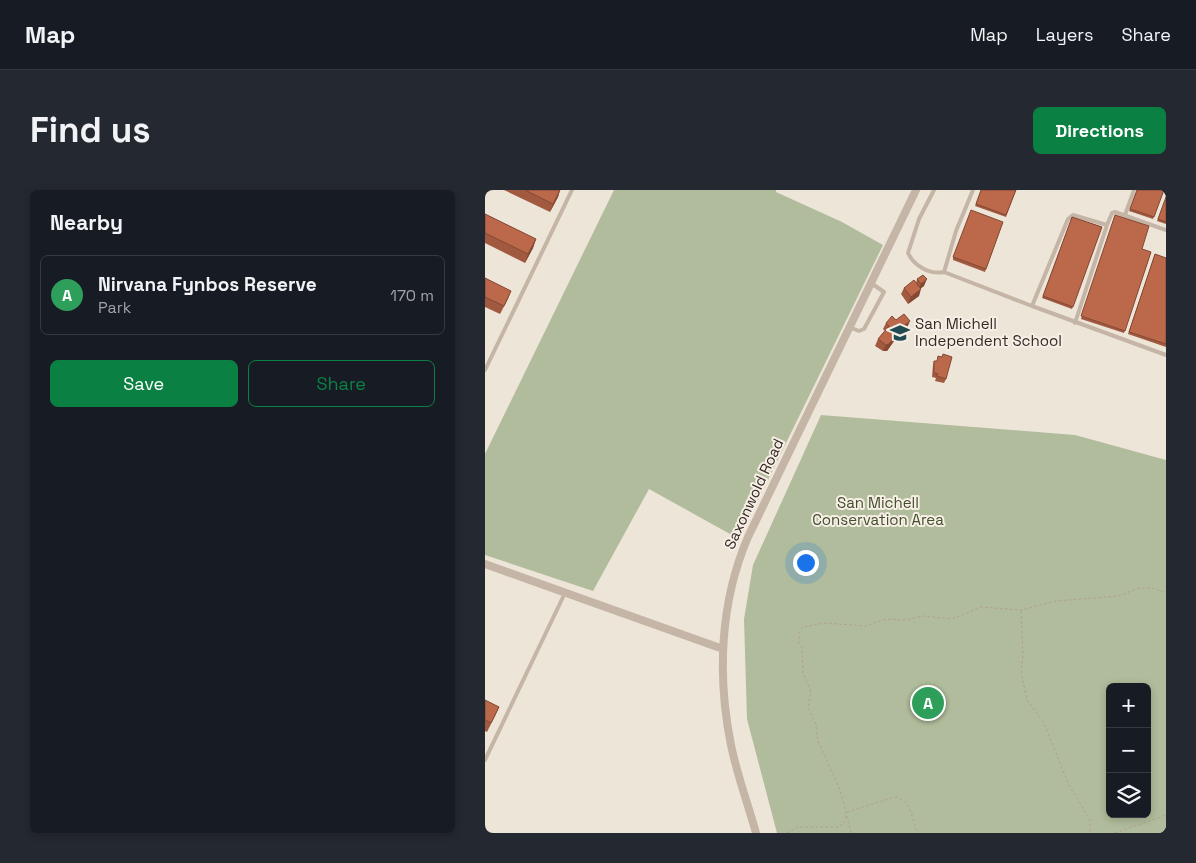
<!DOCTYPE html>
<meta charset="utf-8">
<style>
body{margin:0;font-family:"Space Grotesk",sans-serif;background:#242831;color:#f1f3f6}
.controls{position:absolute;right:15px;bottom:15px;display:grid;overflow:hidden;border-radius:8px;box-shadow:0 2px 8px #0003}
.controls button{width:45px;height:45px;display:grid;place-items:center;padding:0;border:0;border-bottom:1px solid #363941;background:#171b24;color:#f1f3f6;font:25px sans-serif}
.you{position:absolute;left:320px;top:372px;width:18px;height:18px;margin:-12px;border:4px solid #fff;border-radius:50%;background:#1a73e8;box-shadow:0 0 0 8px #1a73e833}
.badge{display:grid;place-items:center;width:32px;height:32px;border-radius:50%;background:#0b8043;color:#fff;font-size:16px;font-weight:700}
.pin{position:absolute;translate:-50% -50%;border:2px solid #fff;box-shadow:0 1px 5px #0006}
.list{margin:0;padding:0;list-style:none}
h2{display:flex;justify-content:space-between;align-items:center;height:65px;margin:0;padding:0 20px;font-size:21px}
h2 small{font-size:16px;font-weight:400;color:#9ea1a6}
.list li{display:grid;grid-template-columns:32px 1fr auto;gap:15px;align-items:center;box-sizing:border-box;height:80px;margin:0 10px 10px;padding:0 10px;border:1px solid #363941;border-radius:8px}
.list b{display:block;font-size:19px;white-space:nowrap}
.list p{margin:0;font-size:16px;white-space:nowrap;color:#9ea1a6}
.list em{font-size:16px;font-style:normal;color:#9ea1a6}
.actions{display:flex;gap:10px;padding:15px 20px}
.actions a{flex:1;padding:11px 0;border:1px solid #0b8043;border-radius:8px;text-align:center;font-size:18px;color:#0b8043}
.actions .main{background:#0b8043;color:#fff}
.icon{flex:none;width:28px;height:28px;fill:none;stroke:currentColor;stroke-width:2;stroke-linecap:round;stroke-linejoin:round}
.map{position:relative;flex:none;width:681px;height:643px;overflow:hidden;border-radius:8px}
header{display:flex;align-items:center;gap:30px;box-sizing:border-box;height:70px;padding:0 25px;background:#171b24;border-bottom:1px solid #363941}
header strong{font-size:24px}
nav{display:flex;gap:28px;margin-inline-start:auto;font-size:18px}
.intro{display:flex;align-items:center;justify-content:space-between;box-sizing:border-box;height:120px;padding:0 30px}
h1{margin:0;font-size:35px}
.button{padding:12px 22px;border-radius:8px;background:#0b8043;color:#fff;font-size:18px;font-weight:700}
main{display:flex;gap:30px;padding:0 30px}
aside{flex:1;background:#171b24;border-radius:8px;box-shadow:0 2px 8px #0003}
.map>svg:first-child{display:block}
.green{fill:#b0bc9b;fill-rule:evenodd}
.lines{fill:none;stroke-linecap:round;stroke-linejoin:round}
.path{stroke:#b19f91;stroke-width:1;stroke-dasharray:2.5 2.5;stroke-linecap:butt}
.service{stroke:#c5b5a6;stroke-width:4}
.minor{stroke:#c5b5a6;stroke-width:8}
.wall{fill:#a15940}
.shaded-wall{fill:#834934}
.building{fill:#bb684b;stroke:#834934}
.labels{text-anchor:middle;stroke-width:4;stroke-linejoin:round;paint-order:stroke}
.poi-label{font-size:15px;fill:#322a26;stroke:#f7efe5;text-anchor:start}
.street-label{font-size:15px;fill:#322a26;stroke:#f7efe5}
.park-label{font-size:15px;fill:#414e2d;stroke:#f7efe5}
</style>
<header>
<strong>Map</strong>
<nav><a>Map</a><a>Layers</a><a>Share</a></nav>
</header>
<div class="intro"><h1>Find us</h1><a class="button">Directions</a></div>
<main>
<aside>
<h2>Nearby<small></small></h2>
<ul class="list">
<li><span class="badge" style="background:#2e9e5b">A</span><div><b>Nirvana Fynbos Reserve</b><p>Park</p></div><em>170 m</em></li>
</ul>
<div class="actions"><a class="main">Save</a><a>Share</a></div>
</aside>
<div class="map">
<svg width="681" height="643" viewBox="0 0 681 643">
<rect width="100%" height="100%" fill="#eee5d9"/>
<path class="green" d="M 129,0 L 291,0 L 291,2 L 357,32 L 398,55 L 254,349 L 164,299 L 108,401 L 0,365 L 0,264 Z
M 336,225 L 590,245 L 681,270 L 681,643 L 292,643 L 262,529 L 259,429 L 268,375 ZM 625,497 L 662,497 L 662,624 L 625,624 Z"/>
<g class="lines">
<path class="path" d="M 536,421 L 538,465 L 536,482 L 542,510 L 559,533 L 583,593 L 605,630 L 605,643
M 362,622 L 410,607 C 426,611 428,629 432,643
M 302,643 L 313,637 L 354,637 L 361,630 L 361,626
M 366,643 L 355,600 L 333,551 L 331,534 L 323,518 L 326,502 L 318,483 L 317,457 L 314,453 L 314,442 L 318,437 L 340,433 L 380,436 L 401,429 L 420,430 L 438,426 L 467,429 L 496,417 L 536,420 L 571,411 L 633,406 L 655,398 L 667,398 L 681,403
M 630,643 L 681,625"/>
<path class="service" d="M 449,0 L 434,29 L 423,63 C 429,76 445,85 459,82
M 488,0 L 471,41 L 459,82 L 547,116
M 640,25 L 649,0
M 681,40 L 630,22 L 627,23 L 622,35 L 588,25 L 583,29 L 547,116 L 681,165
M 590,133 L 622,35
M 364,137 L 374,141 L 379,139 L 399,102 L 386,93
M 0,180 L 87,0
M 0,570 L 80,403"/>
<path class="minor" d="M 0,374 L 238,459
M 271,643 C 263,614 252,585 246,555 C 232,486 235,412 263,347 L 431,0"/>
</g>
<path class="wall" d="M 19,0 L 75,0 L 73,7 L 65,22 Z
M 496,0 L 531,0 L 521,27 L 490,16 Z
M 652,0 L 679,0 L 668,29 L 644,21 Z
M 681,7 L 681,34 L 672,31 Z
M 0,24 L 51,49 L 48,58 L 40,73 L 0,53 Z
M 630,25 L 657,59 L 666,62 L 639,143 L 596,129 Z
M 587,27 L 617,37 L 587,119 L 557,108 Z
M 518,32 L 500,82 L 468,70 L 468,67 Z
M 670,64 L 681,68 L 681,157 L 643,144 Z
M 0,88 L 26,101 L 23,109 L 15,124 L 0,117 Z
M 432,89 L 439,96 L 435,99 L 434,106 L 423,114 L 416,104 L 419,98 L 431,93 Z
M 411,130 L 422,138 L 414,144 L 402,161 L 398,161 L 390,156 L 393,149 L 400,141 L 398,139 L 401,133 Z
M 449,171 L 461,189 L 459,193 L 450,191 L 451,188 L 447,187 L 448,175 Z
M 0,510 L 14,517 L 10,526 L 2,542 L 0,541 Z"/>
<path class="shaded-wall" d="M 75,0 L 73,7 L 65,22 L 68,14 Z
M 51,49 L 48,58 L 40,73 L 43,64 Z
M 442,89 L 439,96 L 433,100 L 436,94 Z
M 436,99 L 434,106 L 423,114 L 426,107 Z
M 425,131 L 422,138 L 414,144 L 402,161 L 398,161 L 401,155 L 417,137 Z"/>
<path class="building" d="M 40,0 L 75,0 L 68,14 Z
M 496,0 L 531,0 L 521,25 L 491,14 Z
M 652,0 L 679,0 L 669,27 L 645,19 Z
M 681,7 L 681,32 L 673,29 Z
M 486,20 L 518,32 L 501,79 L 468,67 Z
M 0,24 L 51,49 L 43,64 L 0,43 Z
M 630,25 L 664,36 L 657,59 L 666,62 L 640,141 L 596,126 Z
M 587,27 L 617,37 L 588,117 L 558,106 Z
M 670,64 L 681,68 L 681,154 L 644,142 Z
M 438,85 L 442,89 L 436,94 L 432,89 Z
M 0,88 L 26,101 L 19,116 L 0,107 Z
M 429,90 L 436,99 L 426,107 L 419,98 Z
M 419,124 L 425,131 L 417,137 L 404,154 L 401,155 L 393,149 L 404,136 L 401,133 L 407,126 L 411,130 Z
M 458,164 L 467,167 L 461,189 L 452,186 L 453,184 L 449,183 L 449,171 L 452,171 L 453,166 L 457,167 Z
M 0,510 L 14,517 L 6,533 L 0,530 Z"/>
<defs>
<symbol id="school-bare" viewBox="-9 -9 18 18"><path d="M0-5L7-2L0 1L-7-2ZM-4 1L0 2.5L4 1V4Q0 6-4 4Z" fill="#204b50" stroke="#f7efe5" stroke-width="2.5" paint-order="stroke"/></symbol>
</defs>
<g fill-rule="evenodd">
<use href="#school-bare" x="401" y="129" width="28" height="28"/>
</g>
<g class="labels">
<g class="poi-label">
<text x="430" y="139">San Michell<tspan x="430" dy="17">Independent School</tspan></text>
</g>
<g class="street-label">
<text transform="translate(269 304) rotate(-65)" y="5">Saxonwold Road</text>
</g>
<g class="park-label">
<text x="393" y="318">San Michell<tspan x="393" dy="17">Conservation Area</tspan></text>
</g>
</g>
</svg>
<div class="controls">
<button>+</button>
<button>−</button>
<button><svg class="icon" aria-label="layers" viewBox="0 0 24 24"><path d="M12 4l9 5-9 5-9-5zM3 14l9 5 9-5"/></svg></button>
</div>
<div class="you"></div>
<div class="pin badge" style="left:443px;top:513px;background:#2e9e5b">A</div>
</div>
</main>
